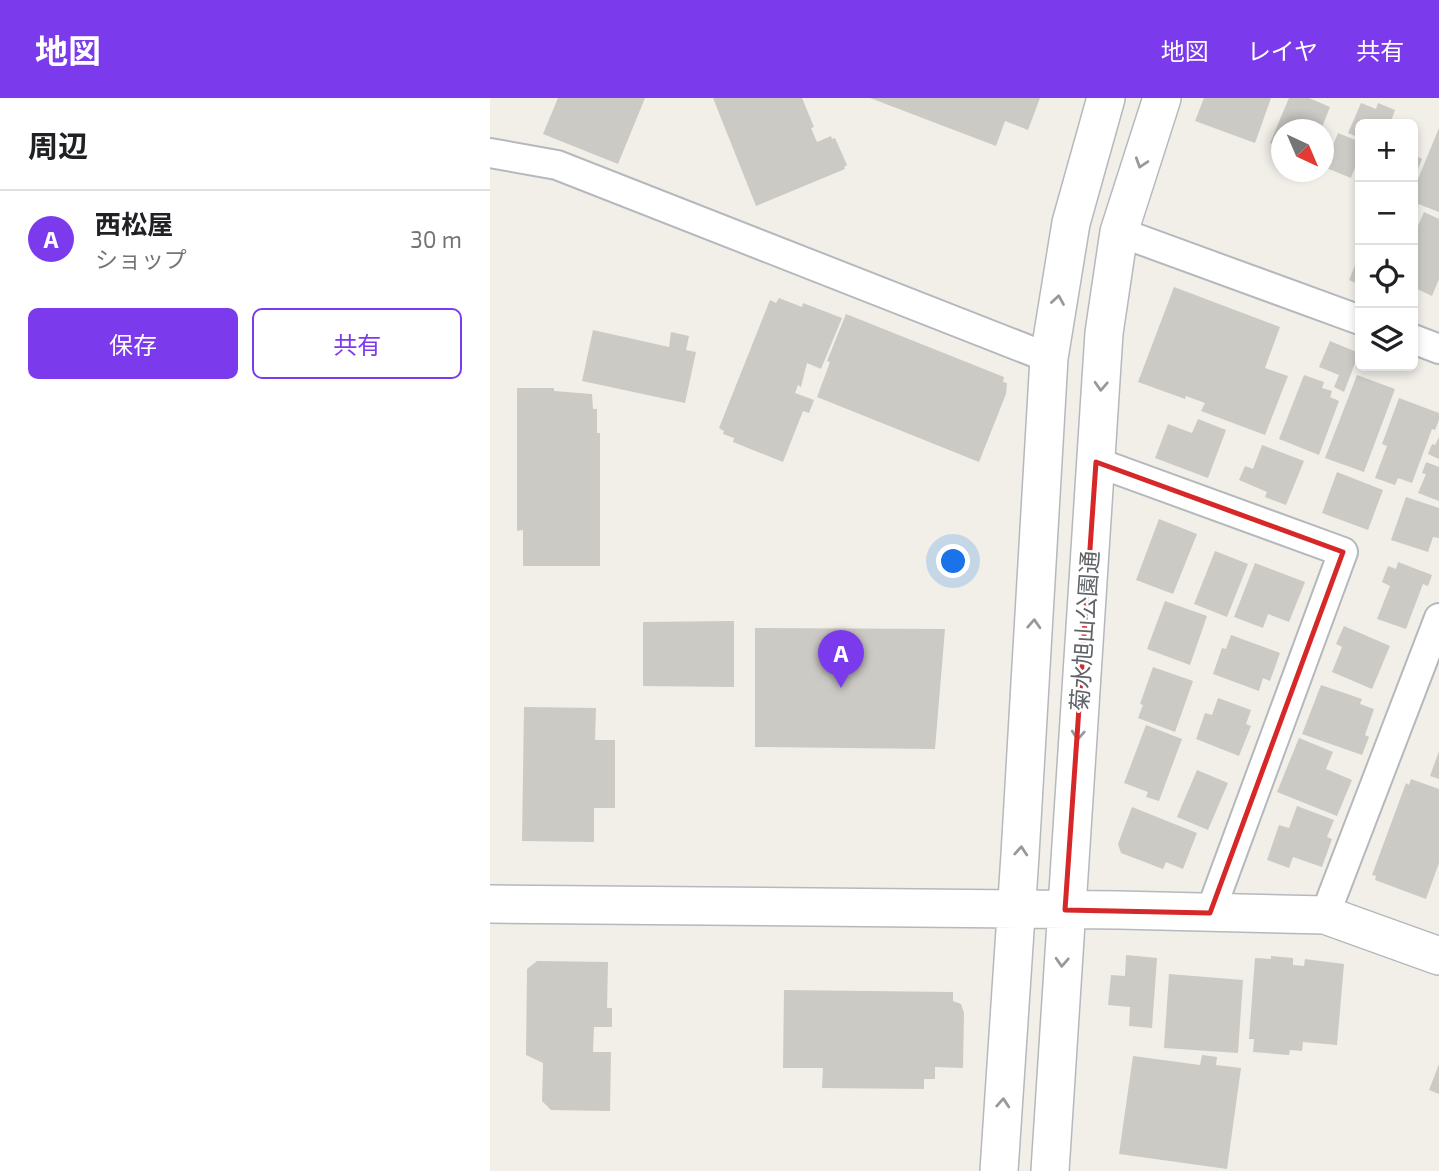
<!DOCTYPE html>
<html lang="ja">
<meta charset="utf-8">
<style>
body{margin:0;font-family:"Exo 2","Noto Sans JP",sans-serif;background:#f2f2f2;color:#202124}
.controls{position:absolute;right:21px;top:21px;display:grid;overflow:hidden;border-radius:10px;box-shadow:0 4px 10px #0003}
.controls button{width:63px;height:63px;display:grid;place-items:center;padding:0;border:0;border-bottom:2px solid #e0e0e0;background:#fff;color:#202124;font:35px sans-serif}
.compass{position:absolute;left:781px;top:21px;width:63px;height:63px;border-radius:50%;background:#fff;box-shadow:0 4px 10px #0003;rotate:136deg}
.you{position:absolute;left:464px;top:464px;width:24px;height:24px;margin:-18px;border:5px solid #fff;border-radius:50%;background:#1a73e8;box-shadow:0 0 0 10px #1a73e833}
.badge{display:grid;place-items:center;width:46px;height:46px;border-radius:50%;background:#7c3aed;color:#fff;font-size:23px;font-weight:700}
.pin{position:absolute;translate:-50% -58px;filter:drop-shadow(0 2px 4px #0008)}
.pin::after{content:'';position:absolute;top:37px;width:24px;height:21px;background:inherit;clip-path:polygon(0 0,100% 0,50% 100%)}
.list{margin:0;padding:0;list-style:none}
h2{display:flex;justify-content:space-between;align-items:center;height:91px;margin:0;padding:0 28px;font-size:30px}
h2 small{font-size:23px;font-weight:400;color:#757577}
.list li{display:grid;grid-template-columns:46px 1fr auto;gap:21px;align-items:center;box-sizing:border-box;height:98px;padding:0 28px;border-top:2px solid #e0e0e0}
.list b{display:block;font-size:26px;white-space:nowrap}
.list p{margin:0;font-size:23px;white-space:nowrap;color:#757577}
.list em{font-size:23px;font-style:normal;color:#757577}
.actions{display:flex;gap:14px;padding:21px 28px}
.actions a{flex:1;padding:16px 0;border:2px solid #7c3aed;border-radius:10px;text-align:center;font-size:24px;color:#7c3aed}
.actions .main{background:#7c3aed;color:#fff}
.icon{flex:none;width:38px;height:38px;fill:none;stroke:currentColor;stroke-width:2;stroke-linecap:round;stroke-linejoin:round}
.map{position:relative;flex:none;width:949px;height:1073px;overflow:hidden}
header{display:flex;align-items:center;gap:42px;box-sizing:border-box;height:98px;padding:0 35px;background:#7c3aed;color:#fff}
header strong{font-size:33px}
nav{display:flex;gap:38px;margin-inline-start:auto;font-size:24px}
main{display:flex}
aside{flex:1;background:#fff}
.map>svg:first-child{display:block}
.building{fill:#cccac5}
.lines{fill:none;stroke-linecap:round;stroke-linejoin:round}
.minor-casing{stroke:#b5b8bc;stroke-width:32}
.tertiary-casing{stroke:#b5b8bc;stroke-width:40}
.minor{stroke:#fff;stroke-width:28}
.tertiary{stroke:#fff;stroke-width:37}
.oneway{stroke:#979a9d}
.marked{fill:none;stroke:#d62828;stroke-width:5;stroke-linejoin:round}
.labels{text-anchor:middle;stroke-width:5;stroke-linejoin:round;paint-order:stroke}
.street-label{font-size:23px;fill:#5f6368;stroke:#fff}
</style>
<header>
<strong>地図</strong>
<nav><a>地図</a><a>レイヤ</a><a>共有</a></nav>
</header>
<main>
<aside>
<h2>周辺<small></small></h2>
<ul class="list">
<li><span class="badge">A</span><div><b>西松屋</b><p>ショップ</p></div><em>30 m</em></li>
</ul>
<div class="actions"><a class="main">保存</a><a>共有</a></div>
</aside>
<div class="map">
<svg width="949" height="1073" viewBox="0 0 949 1073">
<rect width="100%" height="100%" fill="#f1efe8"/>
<path class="building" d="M 68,0 L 155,0 L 128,66 L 53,36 Z
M 223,0 L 312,0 L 324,29 L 321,30 L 327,44 L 341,38 L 342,41 L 345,40 L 357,67 L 354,69 L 355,71 L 266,108 Z
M 380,0 L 550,0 L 538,32 L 515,23 L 506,48 Z
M 714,0 L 781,0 L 765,45 L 705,23 Z
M 799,0 L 819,0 L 840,9 L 831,32 L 792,32 L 792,50 L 780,45 Z
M 871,5 L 886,11 L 888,5 L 905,12 L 900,26 L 870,26 L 870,40 L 858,35 Z
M 949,30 L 949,114 L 923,104 L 923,93 Z
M 848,35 L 870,44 L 870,56 L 861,80 L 834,69 Z
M 923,56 L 932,61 L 923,83 Z
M 934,114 L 949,121 L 949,181 L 942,198 L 923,189 L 923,139 Z
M 870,155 L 870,187 L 859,182 Z
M 684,189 L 790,229 L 775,270 L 798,278 L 775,337 L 711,313 L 715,305 L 696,298 L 695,301 L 648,284 Z
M 289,200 L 312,209 L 313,205 L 352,220 L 331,271 L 317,265 L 311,289 L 308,287 L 305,295 L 324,302 L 319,315 L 313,313 L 293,364 L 243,344 L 244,340 L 233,336 L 234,333 L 229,330 L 280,202 L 286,205 Z
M 356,216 L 514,279 L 513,284 L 517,285 L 516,296 L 489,364 L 327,299 L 340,264 L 337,263 Z
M 103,232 L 179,249 L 181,234 L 199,238 L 196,252 L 206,254 L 195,305 L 92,283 Z
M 840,243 L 869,255 L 854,294 L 844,289 L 849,277 L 829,269 Z
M 814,277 L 834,284 L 832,290 L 842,293 L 840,299 L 849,303 L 829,357 L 789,341 Z
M 867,277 L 905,291 L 874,374 L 835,360 Z
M 27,290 L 64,290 L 64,293 L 102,296 L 103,311 L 107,311 L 107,335 L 110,335 L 110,468 L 33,468 L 33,432 L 27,433 Z
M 909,300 L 949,315 L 949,322 L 945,332 L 942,331 L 922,385 L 908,380 L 905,387 L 885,380 L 897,348 L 892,346 Z
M 708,321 L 736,332 L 718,380 L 665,360 L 678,326 L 702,335 Z
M 949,339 L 949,361 L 938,356 L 942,346 L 945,347 Z
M 772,347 L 814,363 L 796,407 L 775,399 L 777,394 L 749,382 L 755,368 L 763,371 Z
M 936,364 L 949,369 L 949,403 L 928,395 L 936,376 L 932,375 Z
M 847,374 L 893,392 L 878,432 L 832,415 Z
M 916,399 L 949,410 L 949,440 L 943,439 L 938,454 L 901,442 Z
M 669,421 L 707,436 L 683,496 L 646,482 Z
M 725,453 L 758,466 L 737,519 L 704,506 Z
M 908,464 L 942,477 L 938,488 L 933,486 L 916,531 L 887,521 L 900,488 L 892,484 L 898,468 L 906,471 Z
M 765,465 L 815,484 L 799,524 L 778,516 L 773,530 L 744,519 Z
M 675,503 L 717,518 L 700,567 L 657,551 Z
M 244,523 L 244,589 L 153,588 L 153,524 Z
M 854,528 L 900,548 L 882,591 L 842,574 L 852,549 L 846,546 Z
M 265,530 L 455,531 L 445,651 L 265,649 Z
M 741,537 L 790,555 L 780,583 L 773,580 L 769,593 L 723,576 L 732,550 L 736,551 Z
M 663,569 L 703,583 L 685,634 L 648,620 L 653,607 L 650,606 Z
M 831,587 L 872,601 L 870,606 L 884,611 L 875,637 L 879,639 L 872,657 L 812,636 Z
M 728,600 L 761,612 L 756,626 L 761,628 L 749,658 L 706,641 L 715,615 L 722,617 Z
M 34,609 L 106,610 L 105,642 L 125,642 L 125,710 L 104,710 L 104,744 L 32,743 Z
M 656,627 L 692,641 L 669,703 L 656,699 L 658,694 L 634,685 Z
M 809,640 L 843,654 L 836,671 L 862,682 L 847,718 L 787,694 Z
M 949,653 L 949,681 L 940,678 Z
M 707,672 L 738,685 L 718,732 L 687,719 Z
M 921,681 L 949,691 L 949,765 L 936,801 L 885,782 L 886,778 L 882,777 L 916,685 L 919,687 Z
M 807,708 L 844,722 L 837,739 L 842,741 L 832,769 L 803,759 L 799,770 L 777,762 L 789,727 L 799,730 Z
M 642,709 L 707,735 L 693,771 L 676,764 L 673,771 L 631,755 L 628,746 Z
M 636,857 L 667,860 L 662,930 L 639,928 L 640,909 L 618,907 L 621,877 L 635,878 Z
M 781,858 L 803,860 L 803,867 L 814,868 L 815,861 L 854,866 L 847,947 L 813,944 L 812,953 L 800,952 L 799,957 L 763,954 L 764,941 L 759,941 L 765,860 L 781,861 Z
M 47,863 L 118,864 L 117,910 L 122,910 L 122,929 L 104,929 L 103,954 L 121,954 L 120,1013 L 61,1012 L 52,1003 L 53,965 L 36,957 L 37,871 Z
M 679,876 L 753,882 L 748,955 L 674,950 Z
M 294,892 L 463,894 L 463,903 L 471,906 L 474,915 L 473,970 L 445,969 L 445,981 L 434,981 L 434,991 L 332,990 L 333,970 L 293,970 Z
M 712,957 L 727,959 L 726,967 L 751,970 L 737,1071 L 629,1056 L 643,958 L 710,967 Z
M 949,966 L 949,996 L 939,992 Z"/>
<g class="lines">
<defs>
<path id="minor" d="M 0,55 L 67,67 L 559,260
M 629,134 L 870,222
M 923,241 L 949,251
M 606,364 L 853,454 L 720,815
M 835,817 L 949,520"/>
<path id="tertiary" d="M 0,806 L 629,812 L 835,817 L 949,858
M 509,1073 L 530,757 L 559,260 L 581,125 L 616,0
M 560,1073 L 614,235 L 629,134 L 672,0"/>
</defs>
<use href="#minor" class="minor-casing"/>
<use href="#tertiary" class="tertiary-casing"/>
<use href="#minor" class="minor"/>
<use href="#tertiary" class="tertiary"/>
</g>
<defs><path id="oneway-chevron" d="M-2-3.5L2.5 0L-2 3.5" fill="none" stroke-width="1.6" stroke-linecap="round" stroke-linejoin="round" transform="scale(1.75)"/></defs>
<g class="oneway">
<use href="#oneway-chevron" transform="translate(651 65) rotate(108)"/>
<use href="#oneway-chevron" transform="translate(568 202) rotate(-81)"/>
<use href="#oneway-chevron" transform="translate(611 288) rotate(93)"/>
<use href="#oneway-chevron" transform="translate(544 526) rotate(-87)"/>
<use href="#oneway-chevron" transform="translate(588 637) rotate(94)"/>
<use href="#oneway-chevron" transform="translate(531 753) rotate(-86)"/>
<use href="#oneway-chevron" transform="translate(572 864) rotate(93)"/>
<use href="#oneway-chevron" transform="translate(513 1005) rotate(-86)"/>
</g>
<path class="marked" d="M 606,364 L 853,454 L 720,815 L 575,812 Z"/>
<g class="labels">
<g class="street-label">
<text transform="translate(595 533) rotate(-86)" y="8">菊水旭山公園通</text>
</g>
</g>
</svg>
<div class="controls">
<button>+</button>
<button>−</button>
<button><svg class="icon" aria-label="locate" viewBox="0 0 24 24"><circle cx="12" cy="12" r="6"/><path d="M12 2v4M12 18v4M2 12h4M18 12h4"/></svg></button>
<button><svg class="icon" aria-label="layers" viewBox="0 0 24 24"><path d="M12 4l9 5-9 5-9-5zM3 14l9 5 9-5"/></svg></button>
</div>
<svg class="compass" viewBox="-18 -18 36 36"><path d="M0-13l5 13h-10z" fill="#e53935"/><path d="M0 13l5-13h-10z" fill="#757577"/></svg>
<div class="you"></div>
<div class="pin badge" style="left:351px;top:590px">A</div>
</div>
</main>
